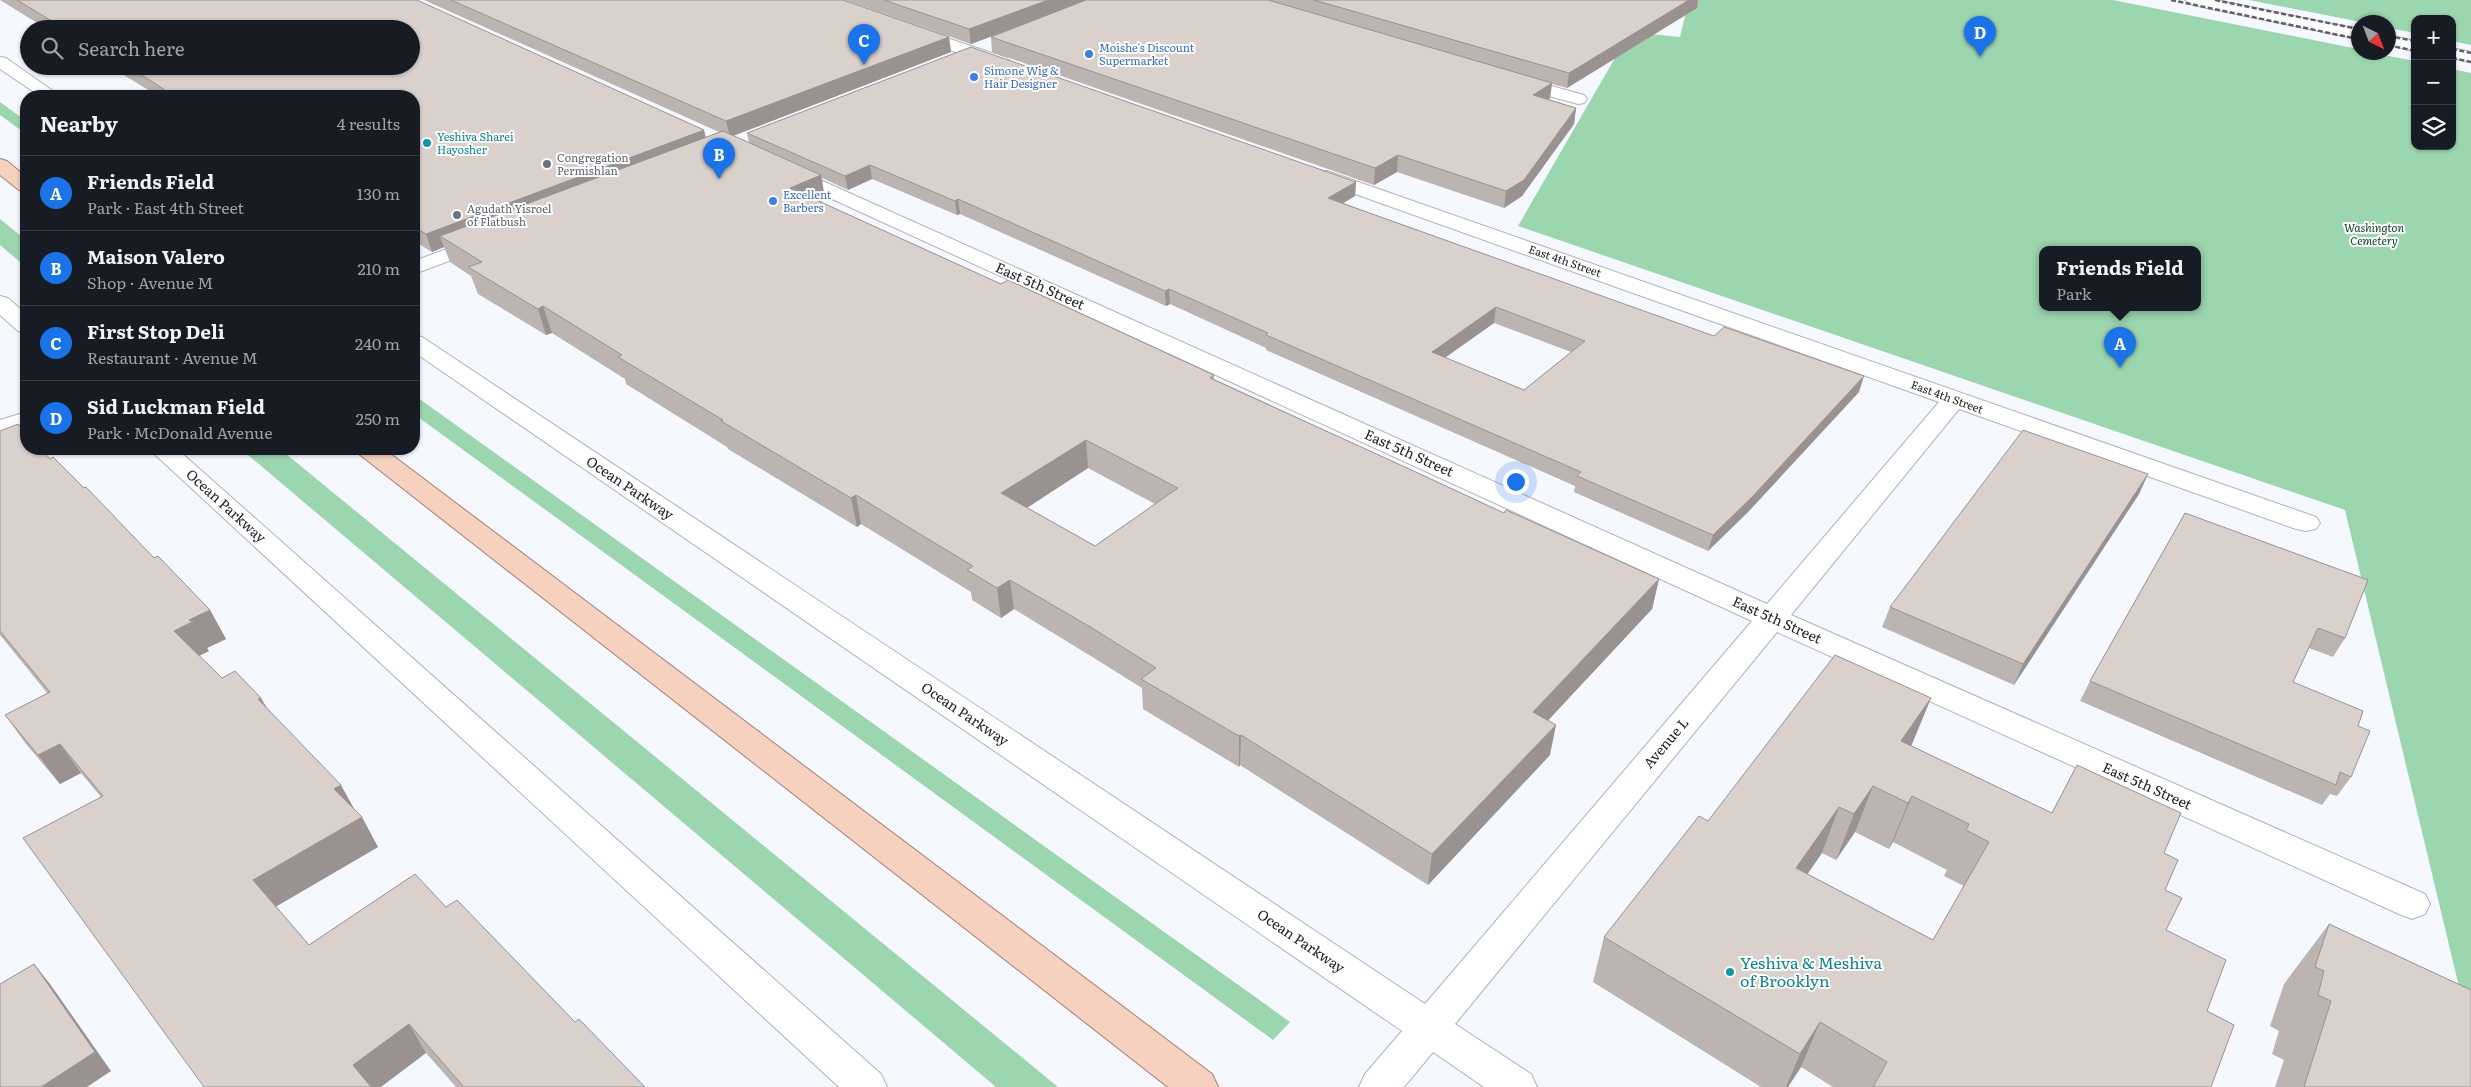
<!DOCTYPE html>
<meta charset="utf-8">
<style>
body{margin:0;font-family:Literata,serif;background:#20242c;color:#f1f3f6}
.controls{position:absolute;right:15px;top:15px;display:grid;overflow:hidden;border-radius:10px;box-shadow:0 1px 4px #0004}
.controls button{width:45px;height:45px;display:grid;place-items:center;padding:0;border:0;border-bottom:1px solid #363941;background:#171b24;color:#f1f3f6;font:25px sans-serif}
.compass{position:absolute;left:2351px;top:15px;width:45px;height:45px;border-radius:50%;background:#171b24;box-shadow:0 1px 4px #0004;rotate:138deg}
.you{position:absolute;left:1515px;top:481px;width:18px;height:18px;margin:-12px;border:4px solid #fff;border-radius:50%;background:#1a73e8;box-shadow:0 0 0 8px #1a73e833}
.badge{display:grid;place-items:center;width:32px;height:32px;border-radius:50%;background:#1a73e8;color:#fff;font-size:16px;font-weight:700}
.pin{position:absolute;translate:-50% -41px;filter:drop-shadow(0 1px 2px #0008)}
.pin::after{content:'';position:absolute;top:26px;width:18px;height:15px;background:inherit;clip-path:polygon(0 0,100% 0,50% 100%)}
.popup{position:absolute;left:2039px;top:246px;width:162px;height:65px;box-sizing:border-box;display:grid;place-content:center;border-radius:10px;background:#171b24;filter:drop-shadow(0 1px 4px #0005);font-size:16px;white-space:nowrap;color:#9ea1a6}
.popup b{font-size:19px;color:#f1f3f6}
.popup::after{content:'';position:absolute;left:50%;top:100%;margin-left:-10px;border:10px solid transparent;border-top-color:#171b24}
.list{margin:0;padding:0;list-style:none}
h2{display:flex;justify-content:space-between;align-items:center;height:65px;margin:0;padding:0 20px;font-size:21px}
h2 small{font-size:16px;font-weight:400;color:#9ea1a6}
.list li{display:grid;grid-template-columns:32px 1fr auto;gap:15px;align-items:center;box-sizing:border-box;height:75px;padding:0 20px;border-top:1px solid #363941}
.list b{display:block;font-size:19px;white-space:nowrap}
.list p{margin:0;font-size:16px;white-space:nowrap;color:#9ea1a6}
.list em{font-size:16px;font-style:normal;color:#9ea1a6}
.icon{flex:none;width:28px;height:28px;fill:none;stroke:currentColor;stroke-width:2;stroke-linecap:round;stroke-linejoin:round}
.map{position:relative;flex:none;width:2471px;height:1087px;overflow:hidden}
.search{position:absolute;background:#171b24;box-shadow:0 1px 4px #0004;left:20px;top:20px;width:400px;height:55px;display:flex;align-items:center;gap:12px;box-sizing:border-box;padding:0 18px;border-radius:28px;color:#9ea1a6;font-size:19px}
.panel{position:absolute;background:#171b24;box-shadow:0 1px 4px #0004;left:20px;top:90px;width:400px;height:365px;border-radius:20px}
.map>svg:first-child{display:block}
.green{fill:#9cd6af;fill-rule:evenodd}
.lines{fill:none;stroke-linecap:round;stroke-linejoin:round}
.minor-casing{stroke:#b0b2ba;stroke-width:2}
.secondary-casing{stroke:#b0b2ba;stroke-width:2}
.primary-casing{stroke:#a77e6d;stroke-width:2}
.minor{fill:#fff;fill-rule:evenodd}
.secondary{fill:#fff;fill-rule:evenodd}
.primary{fill:#f7d1c0;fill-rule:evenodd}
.rail{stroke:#5f6164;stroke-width:2.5;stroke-dasharray:5 2.5;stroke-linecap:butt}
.wall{fill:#bbb4b0;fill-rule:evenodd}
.shaded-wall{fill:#999290}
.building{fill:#dad1cd;stroke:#999290;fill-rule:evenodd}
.shop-dot{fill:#3f7fe0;stroke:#fff;stroke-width:2}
.culture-dot{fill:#0f9aa8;stroke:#fff;stroke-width:2}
.worship-dot{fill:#6b7280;stroke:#fff;stroke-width:2}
.labels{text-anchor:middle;stroke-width:4;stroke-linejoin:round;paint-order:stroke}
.far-shop-label{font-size:11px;fill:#366cbe;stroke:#fff;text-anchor:start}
.far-culture-label{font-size:11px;fill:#0d838f;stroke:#fff;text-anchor:start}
.far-worship-label{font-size:11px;fill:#5b616d;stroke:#fff;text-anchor:start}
.far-park-label{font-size:11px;font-style:italic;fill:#0b4023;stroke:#fff}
.far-street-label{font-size:11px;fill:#1d1e20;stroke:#fff}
.street-label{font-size:14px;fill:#1d1e20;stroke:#fff}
.near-culture-label{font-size:16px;fill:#0d838f;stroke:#fff;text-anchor:start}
</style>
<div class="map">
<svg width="2471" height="1087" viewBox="0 0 2471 1087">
<rect width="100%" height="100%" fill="#f6f8ff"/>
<path class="green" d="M 1640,0 L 2113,0 L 2358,49 L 2358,52 L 2373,53 L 2415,61 L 2415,146 L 2452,146 L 2452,69 L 2471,73 L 2471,1037 L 2345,510 L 1518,226 L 1630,32 L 1680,37 L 1687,8 ZM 2042,249 L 2198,249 L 2198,307 L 2042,307 Z
M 2249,0 L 2471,0 L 2471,45 L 2452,41 L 2452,19 L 2415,19 L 2415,33 L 2389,28 L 2388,22 L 2361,22 Z
M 0,102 L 26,121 L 26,134 L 0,115 Z
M 0,219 L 26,240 L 26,267 L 0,245 Z
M 414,395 L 1290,1022 L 1273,1040 L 414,414 Z
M 241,449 L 280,449 L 1058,1087 L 996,1087 Z"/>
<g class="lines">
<defs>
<path id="minor" d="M 914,27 L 1007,58 L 1009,62 L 1007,66 L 995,66 L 908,35 L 906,32 L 908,29 Z
M 0,57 L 6,58 L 60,96 L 40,96 L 0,69 Z
M 1515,76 L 1584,95 L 1587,99 L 1584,103 L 1578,104 L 1509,85 L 1506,81 L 1509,77 Z
M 789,166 L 1767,604 L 1939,402 L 1313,179 L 1310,175 L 1313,171 L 1327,171 L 2316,517 L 2320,523 L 2316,529 L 2306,531 L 2296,529 L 1959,409 L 1791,615 L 2425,894 L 2430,904 L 2425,914 L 2412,919 L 2399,914 L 1777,632 L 1455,1024 L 1531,1074 L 1537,1087 L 1484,1087 L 1433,1052 L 1404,1087 L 1359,1087 L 1365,1074 L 1402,1031 L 414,352 L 414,335 L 422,337 L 1425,1004 L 1752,621 L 782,176 L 779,172 L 782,168 Z
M 482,236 L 489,238 L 492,242 L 489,246 L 414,274 L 414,261 Z
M 0,296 L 8,298 L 26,314 L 26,333 L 18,331 L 0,315 Z
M 26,412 L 26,428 L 0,436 L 0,420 Z
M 149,449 L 177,449 L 881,1074 L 887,1087 L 839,1087 Z"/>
<path id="secondary" d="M 2185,0 L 2215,0 L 2358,29 L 2358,39 L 2193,5 Z
M 2388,35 L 2415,41 L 2415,51 L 2388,45 Z
M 2452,48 L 2471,52 L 2471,62 L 2452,58 Z"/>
<path id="primary" d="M 0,159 L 7,161 L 26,177 L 26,192 L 19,190 L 0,175 Z
M 355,449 L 384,449 L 1212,1074 L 1218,1087 L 1168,1087 L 359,454 Z"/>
</defs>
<use href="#minor" class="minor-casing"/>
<use href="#secondary" class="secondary-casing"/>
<use href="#primary" class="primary-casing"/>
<use href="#minor" class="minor"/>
<use href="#secondary" class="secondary"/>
<use href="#primary" class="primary"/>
<path class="rail" d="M 2171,0 L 2358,39
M 2215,0 L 2358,29
M 2388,36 L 2415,41
M 2388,45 L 2415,51
M 2452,49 L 2471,53
M 2452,58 L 2471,62"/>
</g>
<path class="wall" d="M 0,0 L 417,0 L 706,137 L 719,132 L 424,0 L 843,0 L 949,37 L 951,52 L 733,136 L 749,143 L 747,133 L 1356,182 L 1355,196 L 1343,203 L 1859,392 L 1748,512 L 1708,551 L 1574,492 L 1575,486 L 1266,350 L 1266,348 L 1170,304 L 1166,306 L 960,214 L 957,215 L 872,179 L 848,190 L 822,178 L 825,200 L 820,202 L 1001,284 L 1214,375 L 1214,379 L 1504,513 L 1659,579 L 1652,609 L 1548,720 L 1550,755 L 1428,885 L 1240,765 L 1239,767 L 1143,709 L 1142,688 L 1094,658 L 1014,609 L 1001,618 L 972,600 L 971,592 L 905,551 L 861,524 L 857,527 L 728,449 L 727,447 L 626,384 L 625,379 L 552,333 L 546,335 L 478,294 L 471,276 L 450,262 L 444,247 L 432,252 L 414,241 L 414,96 L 158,96 L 109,66 L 411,66 L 411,29 L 47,29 ZM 1494,323 L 1571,352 L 1524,390 L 1445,358 ZM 1088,468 L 1155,504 L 1095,546 L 1027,508 Z
M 845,0 L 1698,0 L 1697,8 L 1567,88 L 1552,84 L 1550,98 L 1549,100 L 1576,108 L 1574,124 L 1522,196 L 1504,208 L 1397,172 L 1374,185 L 992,52 L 991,37 L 1053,13 L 971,44 Z
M 0,431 L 50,459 L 210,610 L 226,639 L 207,648 L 209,651 L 199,656 L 222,678 L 261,698 L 267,708 L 355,811 L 378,847 L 276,906 L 309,945 L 446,907 L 575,1022 L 645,1087 L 456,1087 L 426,1053 L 101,797 L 81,773 L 60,784 L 26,744 L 5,715 L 48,694 L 0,635 Z
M 2148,474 L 2139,494 L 2014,685 L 1882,627 L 1890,607 Z
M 2185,513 L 2345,638 L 2333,657 L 2309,648 L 2293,682 L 2358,726 L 2351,777 L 2337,796 L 2330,794 L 2322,805 L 2080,701 L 2090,681 Z
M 1931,698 L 1911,746 L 2052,813 L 2164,853 L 2166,930 L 2207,1011 L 2211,1087 L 1833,1087 L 1801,1067 L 1788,1087 L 1761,1087 L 1593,982 L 1604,937 L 1708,821 ZM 1855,832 L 1889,849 L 1893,842 L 1947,870 L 1944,876 L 1964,886 L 1933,940 L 1807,874 L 1822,853 L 1836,860 Z
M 2329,924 L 2471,1087 L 2275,1087 L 2284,1060 L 2272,1054 L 2279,1031 L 2270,1026 L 2284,984 Z"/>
<path class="shaded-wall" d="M 1048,0 L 1087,0 L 971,44 L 969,29 Z
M 1689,0 L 1698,0 L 1697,8 L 1567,88 L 1569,73 Z
M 949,37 L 951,52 L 730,137 L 726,121 Z
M 1552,83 L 1550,98 L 1530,111 L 1533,95 Z
M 1576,108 L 1574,124 L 1522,196 L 1504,208 L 1506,191 Z
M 704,130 L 708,146 L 440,236 L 444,247 L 432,252 L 426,234 Z
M 1398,155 L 1397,172 L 1374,185 L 1375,168 Z
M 870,165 L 872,179 L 848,190 L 845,176 Z
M 821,175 L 825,200 L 795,213 L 790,188 Z
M 1356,182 L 1355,196 L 1328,212 L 1328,198 Z
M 958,199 L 960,214 L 957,215 L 955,201 Z
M 1169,289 L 1170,304 L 1166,306 L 1165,291 Z
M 543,306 L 552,333 L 546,335 L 538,309 Z
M 1496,307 L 1494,323 L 1430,368 L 1432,352 Z
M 1864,376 L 1859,392 L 1748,512 L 1708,551 L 1713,535 Z
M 1086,440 L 1088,468 L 1005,522 L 1001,493 Z
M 2148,474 L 2139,494 L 2014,685 L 2023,664 Z
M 856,495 L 861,524 L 857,527 L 851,498 Z
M 1659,579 L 1652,609 L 1528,742 L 1533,712 Z
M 1010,580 L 1014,609 L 1001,618 L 997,588 Z
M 210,610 L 226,639 L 207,648 L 209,651 L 191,660 L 174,631 L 189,620 Z
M 261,698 L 277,727 L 258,699 Z
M 1931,698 L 1912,744 L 1882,787 L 1901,741 Z
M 1556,725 L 1550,755 L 1428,885 L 1432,854 Z
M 1241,735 L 1240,765 L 1239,767 L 1239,736 Z
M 60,744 L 81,773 L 60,784 L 38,755 Z
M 341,785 L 357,814 L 334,789 Z
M 1873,786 L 1855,832 L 1836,860 L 1854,814 Z
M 1912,796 L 1893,842 L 1889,849 L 1908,803 Z
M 1839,807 L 1822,853 L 1780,914 L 1796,868 Z
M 362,817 L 378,847 L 272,909 L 253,880 Z
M 34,964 L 50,984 L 111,1071 L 87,1087 L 41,1087 Z
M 1820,1022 L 1801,1067 L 1788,1087 L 1786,1087 L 1800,1054 Z
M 409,1024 L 426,1053 L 381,1087 L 367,1087 L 353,1065 Z"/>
<path class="building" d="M 17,0 L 417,0 L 704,130 L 426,234 L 414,227 L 414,96 L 174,96 L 128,66 L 411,66 L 411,29 L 65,29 Z
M 451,0 L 843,0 L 949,37 L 726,121 Z
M 884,0 L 1048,0 L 969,29 Z
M 1086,0 L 1268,0 L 1552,83 L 1533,95 L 1576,108 L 1524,180 L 1506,191 L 1398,155 L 1375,168 L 991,37 Z
M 1314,0 L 1689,0 L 1569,73 Z
M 971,47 L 1356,182 L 1328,198 L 1347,205 L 1714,336 L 1724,327 L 1864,376 L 1753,496 L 1713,535 L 1577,476 L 1581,472 L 1266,335 L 1268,333 L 1169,289 L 1165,291 L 958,199 L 955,201 L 870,165 L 845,176 L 747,133 ZM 1496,307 L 1585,341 L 1524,390 L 1432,352 Z
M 723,131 L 821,175 L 790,188 L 1001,284 L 1008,280 L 1214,375 L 1210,378 L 1418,473 L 1504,513 L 1506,510 L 1659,579 L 1533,712 L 1556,725 L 1432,854 L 1241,735 L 1239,736 L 1141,679 L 1156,668 L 1092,628 L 1010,580 L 997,588 L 967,570 L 973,566 L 900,522 L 856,495 L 851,498 L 721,421 L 723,420 L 618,357 L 622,355 L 543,306 L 538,309 L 468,267 L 482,262 L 440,236 ZM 1086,440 L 1178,488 L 1095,546 L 1001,493 Z
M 18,424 L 26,433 L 26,449 L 41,449 L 50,459 L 53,457 L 84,488 L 86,487 L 154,558 L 158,556 L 210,610 L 189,620 L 192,622 L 174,631 L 222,678 L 235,671 L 261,698 L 258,699 L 341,785 L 334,789 L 362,817 L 253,880 L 309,945 L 415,874 L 446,907 L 457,900 L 575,1022 L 579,1019 L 645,1087 L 464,1087 L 409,1024 L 353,1065 L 371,1087 L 204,1087 L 23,838 L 103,796 L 60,744 L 38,755 L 5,715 L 50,692 L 0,631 L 0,431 Z
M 2023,430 L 2148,474 L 2023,664 L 1890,607 Z
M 2185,513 L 2368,580 L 2345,638 L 2318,628 L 2293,682 L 2363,711 L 2358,726 L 2370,731 L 2351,777 L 2340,772 L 2336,785 L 2090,681 Z
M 1835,655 L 1931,698 L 1901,741 L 2052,813 L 2077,765 L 2181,813 L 2164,853 L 2178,860 L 2165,890 L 2182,898 L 2166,930 L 2226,960 L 2207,1011 L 2234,1025 L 2211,1087 L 1873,1087 L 1887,1062 L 1820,1022 L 1800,1054 L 1604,937 L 1699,816 L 1708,821 ZM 1873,786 L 1908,803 L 1912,796 L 1969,824 L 1966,830 L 1989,842 L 1933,940 L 1796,868 L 1839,807 L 1854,814 Z
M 2329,924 L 2471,990 L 2471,1087 L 2304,1087 L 2331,1001 L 2318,995 L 2324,971 L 2315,967 Z
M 34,964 L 95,1052 L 41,1087 L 0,1087 L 0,984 Z"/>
<g class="shop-dot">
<circle cx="1089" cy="54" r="5"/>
<circle cx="974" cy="77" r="5"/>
<circle cx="773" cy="201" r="5"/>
</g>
<g class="culture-dot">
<circle cx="427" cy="143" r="5"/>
<circle cx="1730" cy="972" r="5"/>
</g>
<g class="worship-dot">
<circle cx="547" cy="164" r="5"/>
<circle cx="457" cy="215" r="5"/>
</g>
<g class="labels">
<g class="far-shop-label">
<text x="1099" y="52">Moishe's Discount<tspan x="1099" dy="13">Supermarket</tspan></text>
<text x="984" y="75">Simone Wig &amp;<tspan x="984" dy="13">Hair Designer</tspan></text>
<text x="783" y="199">Excellent<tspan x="783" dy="13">Barbers</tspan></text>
</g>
<g class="far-culture-label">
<text x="437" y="141">Yeshiva Sharei<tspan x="437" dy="13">Hayosher</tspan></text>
</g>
<g class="far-worship-label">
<text x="557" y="162">Congregation<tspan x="557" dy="13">Permishlan</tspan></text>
<text x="467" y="213">Agudath Yisroel<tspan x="467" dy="13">of Flatbush</tspan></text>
</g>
<g class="far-park-label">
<text x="2374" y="232">Washington<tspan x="2374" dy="13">Cemetery</tspan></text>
</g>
<g class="far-street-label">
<text transform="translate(1565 261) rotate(19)" y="4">East 4th Street</text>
<text transform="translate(1947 397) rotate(20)" y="4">East 4th Street</text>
</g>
<g class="street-label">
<text transform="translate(1040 286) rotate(24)" y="5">East 5th Street</text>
<text transform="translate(1409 453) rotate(24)" y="5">East 5th Street</text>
<text transform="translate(630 488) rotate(34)" y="5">Ocean Parkway</text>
<text transform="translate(226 506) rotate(42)" y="5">Ocean Parkway</text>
<text transform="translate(1777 620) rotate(24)" y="5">East 5th Street</text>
<text transform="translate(965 714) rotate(34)" y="5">Ocean Parkway</text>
<text transform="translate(1666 743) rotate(-50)" y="5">Avenue L</text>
<text transform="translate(2147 786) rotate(24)" y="5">East 5th Street</text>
<text transform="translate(1301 941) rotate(34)" y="5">Ocean Parkway</text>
</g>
<g class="near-culture-label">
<text x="1740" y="969">Yeshiva &amp; Meshiva<tspan x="1740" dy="18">of Brooklyn</tspan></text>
</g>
</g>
</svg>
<div class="controls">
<button>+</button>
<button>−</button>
<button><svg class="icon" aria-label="layers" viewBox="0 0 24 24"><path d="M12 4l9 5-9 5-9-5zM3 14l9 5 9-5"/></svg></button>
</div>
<svg class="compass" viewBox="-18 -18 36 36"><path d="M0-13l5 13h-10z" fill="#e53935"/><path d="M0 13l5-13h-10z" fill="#9ea1a6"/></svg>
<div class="you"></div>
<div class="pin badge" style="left:2120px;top:368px">A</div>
<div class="popup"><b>Friends Field</b>Park</div>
<div class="pin badge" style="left:719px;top:179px">B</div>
<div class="pin badge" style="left:864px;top:65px">C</div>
<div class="pin badge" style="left:1980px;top:57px">D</div>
<div class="search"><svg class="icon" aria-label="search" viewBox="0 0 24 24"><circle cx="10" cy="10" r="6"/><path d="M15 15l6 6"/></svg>Search here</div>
<section class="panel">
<h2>Nearby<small>4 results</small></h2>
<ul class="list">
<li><span class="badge">A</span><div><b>Friends Field</b><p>Park · East 4th Street</p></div><em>130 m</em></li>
<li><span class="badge">B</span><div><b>Maison Valero</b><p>Shop · Avenue M</p></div><em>210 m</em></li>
<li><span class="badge">C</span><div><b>First Stop Deli</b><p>Restaurant · Avenue M</p></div><em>240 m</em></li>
<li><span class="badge">D</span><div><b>Sid Luckman Field</b><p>Park · McDonald Avenue</p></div><em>250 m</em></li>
</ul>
</section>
</div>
